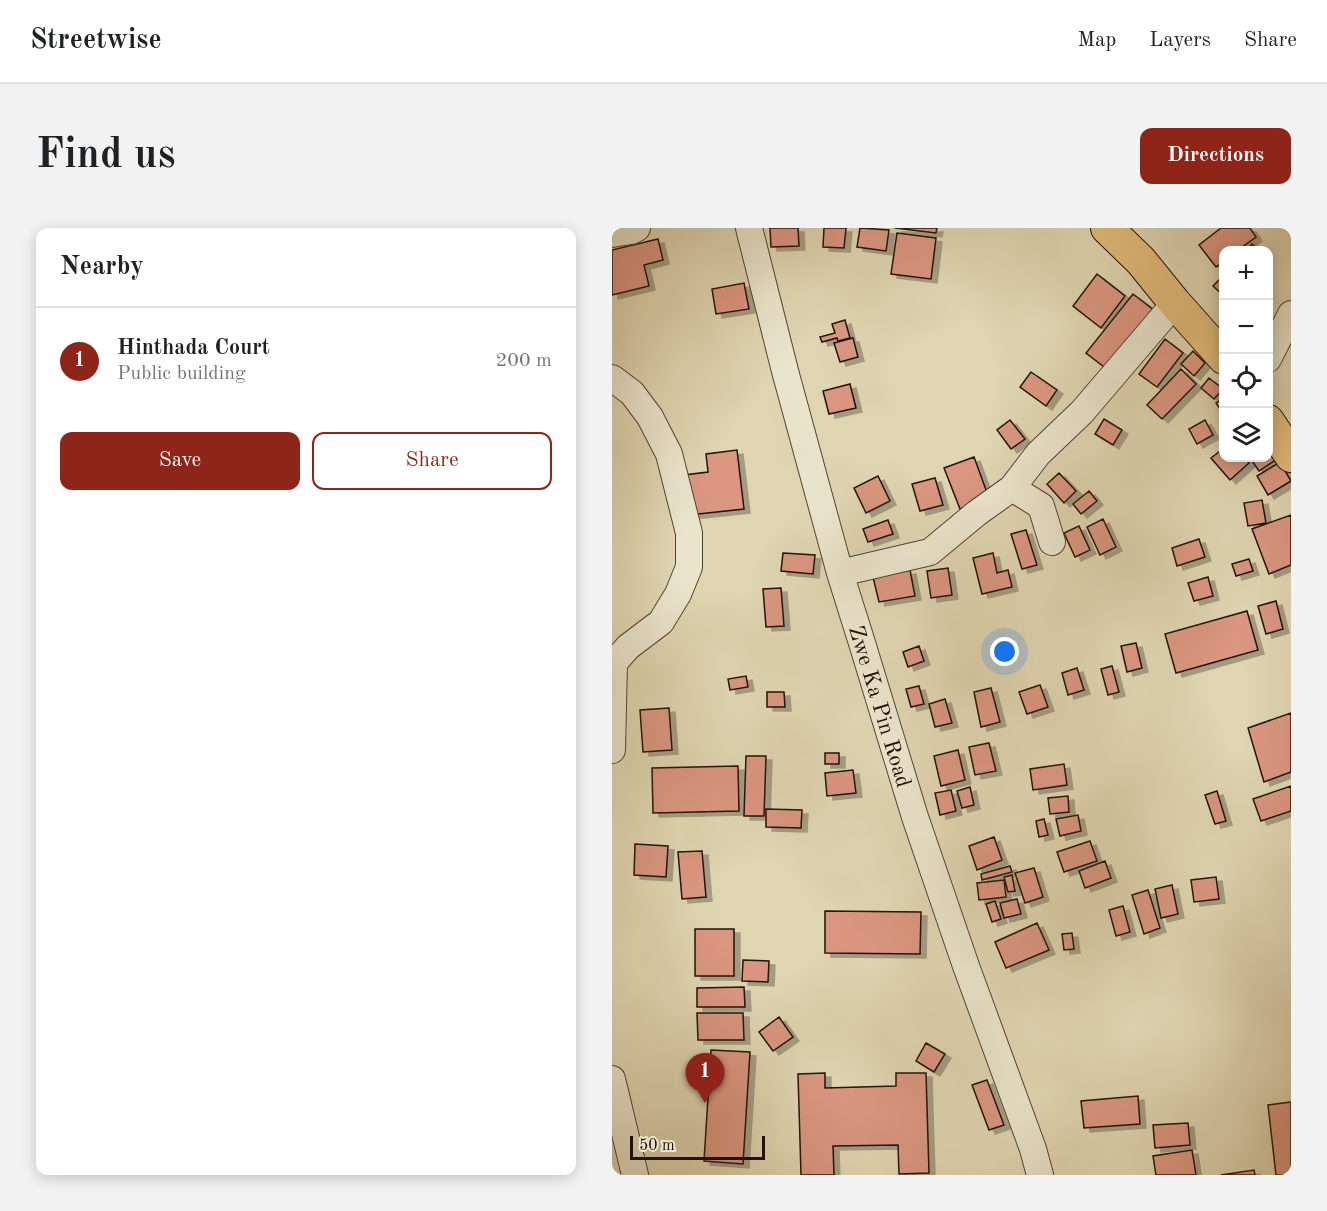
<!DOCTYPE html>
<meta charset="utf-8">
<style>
body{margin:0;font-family:"Old Standard TT",serif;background:#f2f2f2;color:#202124}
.controls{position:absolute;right:18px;top:18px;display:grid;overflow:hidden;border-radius:12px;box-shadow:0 3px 15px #0003}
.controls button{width:54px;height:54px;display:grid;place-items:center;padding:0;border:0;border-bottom:2px solid #e0e0e0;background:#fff;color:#202124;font:30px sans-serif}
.scale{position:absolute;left:18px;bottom:15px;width:135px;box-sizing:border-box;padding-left:6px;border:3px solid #221209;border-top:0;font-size:16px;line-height:21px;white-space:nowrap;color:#221209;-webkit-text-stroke:4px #eae4cc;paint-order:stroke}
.you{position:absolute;left:393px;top:424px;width:21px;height:21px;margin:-15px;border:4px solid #fff;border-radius:50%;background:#1a73e8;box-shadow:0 0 0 9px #1a73e833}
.badge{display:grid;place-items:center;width:39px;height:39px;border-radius:50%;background:#8f2418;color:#fff;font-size:20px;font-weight:700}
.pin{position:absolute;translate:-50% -50px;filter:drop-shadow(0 2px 3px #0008)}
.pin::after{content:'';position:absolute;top:32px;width:21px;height:18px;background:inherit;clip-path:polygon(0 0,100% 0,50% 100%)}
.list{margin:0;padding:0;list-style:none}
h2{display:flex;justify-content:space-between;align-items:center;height:78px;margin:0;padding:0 24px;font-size:26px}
h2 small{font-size:20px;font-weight:400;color:#757577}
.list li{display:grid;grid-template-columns:39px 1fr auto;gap:18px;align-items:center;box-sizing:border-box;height:108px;padding:0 24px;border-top:2px solid #e0e0e0}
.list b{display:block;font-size:22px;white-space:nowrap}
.list p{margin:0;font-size:20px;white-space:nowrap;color:#757577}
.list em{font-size:20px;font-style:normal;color:#757577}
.actions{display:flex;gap:12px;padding:18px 24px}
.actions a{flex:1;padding:14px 0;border:2px solid #8f2418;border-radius:12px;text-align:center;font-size:21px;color:#8f2418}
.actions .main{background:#8f2418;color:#fff}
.icon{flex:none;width:33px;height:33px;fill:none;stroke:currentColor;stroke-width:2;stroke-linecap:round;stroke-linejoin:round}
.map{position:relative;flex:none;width:679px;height:947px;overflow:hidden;border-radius:12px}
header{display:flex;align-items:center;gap:36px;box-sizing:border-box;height:84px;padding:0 30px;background:#fff;border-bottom:2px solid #e0e0e0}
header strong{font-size:28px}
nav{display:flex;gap:33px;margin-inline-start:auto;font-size:21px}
.intro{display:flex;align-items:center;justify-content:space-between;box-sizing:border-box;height:144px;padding:0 36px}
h1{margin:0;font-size:42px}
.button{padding:15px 27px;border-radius:12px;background:#8f2418;color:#fff;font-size:21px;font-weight:700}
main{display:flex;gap:36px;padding:0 36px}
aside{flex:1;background:#fff;border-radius:12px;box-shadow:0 3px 15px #0003}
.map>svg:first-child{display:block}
.building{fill:#da9680;stroke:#221209;stroke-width:1.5;filter:url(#shadow)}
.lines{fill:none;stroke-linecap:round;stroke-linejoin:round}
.minor-casing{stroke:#514333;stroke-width:28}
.major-casing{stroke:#221209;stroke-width:34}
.minor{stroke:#eae4cc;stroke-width:26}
.major{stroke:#e0ba78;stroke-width:32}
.labels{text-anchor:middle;stroke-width:5;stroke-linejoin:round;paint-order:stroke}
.street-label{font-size:22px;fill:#221209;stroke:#eae4cc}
</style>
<header>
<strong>Streetwise</strong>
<nav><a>Map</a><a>Layers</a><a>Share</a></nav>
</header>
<div class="intro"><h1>Find us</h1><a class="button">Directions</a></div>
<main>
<aside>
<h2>Nearby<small></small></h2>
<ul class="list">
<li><span class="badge">1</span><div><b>Hinthada Court</b><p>Public building</p></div><em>200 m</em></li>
</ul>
<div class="actions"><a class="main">Save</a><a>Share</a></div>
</aside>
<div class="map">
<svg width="679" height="947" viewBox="0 0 679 947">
<defs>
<filter id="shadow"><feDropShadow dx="6" dy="4" stdDeviation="0" flood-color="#0004"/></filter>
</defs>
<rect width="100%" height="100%" fill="#dfd5b1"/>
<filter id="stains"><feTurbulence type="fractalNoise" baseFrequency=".00333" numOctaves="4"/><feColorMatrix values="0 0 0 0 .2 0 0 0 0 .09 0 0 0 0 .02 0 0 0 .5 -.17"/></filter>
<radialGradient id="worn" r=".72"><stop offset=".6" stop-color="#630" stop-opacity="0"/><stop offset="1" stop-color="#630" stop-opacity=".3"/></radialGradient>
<path class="building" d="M 158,0 L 186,0 L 187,18 L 159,19 Z
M 212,0 L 234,0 L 232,20 L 211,19 Z
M 248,0 L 277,2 L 274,23 L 245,19 Z
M 283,0 L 325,0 L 324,5 Z
M 609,0 L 638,0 L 644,9 L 626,22 L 612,22 L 612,34 L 604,39 L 587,17 Z
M 285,5 L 324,10 L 319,51 L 279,46 Z
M 46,11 L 51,32 L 32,37 L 37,58 L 0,67 L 0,22 Z
M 640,16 L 647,22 L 635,22 Z
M 485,46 L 513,68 L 489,100 L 461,78 Z
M 612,47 L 612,68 L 601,58 Z
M 132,55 L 137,81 L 104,86 L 100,61 Z
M 521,66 L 543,83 L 496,142 L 474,125 Z
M 233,92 L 238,110 L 226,113 L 225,110 L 210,114 L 208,109 L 223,105 L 220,96 Z
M 241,110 L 246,129 L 228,134 L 222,115 Z
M 553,111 L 571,125 L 545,159 L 527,146 Z
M 581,123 L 593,135 L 582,148 L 569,136 Z
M 569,141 L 584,156 L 550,191 L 535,177 Z
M 419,144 L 445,162 L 434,178 L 408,159 Z
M 597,150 L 611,161 L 602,171 L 589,160 Z
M 238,156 L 244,180 L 217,186 L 211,163 Z
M 612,170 L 612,187 L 604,175 Z
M 492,191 L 510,202 L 501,217 L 483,206 Z
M 398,192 L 413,211 L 399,221 L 385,202 Z
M 593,192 L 601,207 L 585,216 L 577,201 Z
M 656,212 L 668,229 L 647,243 L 638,230 L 656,230 Z
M 612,220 L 612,230 L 633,230 L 637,235 L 618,252 L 599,230 Z
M 125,222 L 132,281 L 77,287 L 72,247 L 96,244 L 94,226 Z
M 362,229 L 377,270 L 348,281 L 332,240 Z
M 668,234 L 679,253 L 656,267 L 645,248 Z
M 447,245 L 464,263 L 452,275 L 435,256 Z
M 266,248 L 278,273 L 254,285 L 242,260 Z
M 323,250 L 331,277 L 308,283 L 300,256 Z
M 477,263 L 485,273 L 469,286 L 461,276 Z
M 650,272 L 654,295 L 636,298 L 632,275 Z
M 679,287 L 679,337 L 657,346 L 640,301 Z
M 491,291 L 504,319 L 488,327 L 475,299 Z
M 276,292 L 281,306 L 256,314 L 251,301 Z
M 467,298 L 478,322 L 463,329 L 452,305 Z
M 414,302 L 425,337 L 410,341 L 399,306 Z
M 587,311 L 593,329 L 565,338 L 560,320 Z
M 171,325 L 203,327 L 201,346 L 169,343 Z
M 381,325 L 385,345 L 396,342 L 400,359 L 370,366 L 361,330 Z
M 637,331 L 641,343 L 624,348 L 620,336 Z
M 336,340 L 340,367 L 319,370 L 315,343 Z
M 298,342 L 303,368 L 267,374 L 261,349 Z
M 596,349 L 601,368 L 582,373 L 576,355 Z
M 169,360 L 172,398 L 154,399 L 151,361 Z
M 664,373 L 671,401 L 654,406 L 646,378 Z
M 635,383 L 646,422 L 564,445 L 553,406 Z
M 524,415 L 530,440 L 515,444 L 509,418 Z
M 307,418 L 312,433 L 296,439 L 291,424 Z
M 500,438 L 507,464 L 496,467 L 489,441 Z
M 465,440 L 472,462 L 456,467 L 450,445 Z
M 134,448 L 136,459 L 118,462 L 116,451 Z
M 428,457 L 436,479 L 415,486 L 407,464 Z
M 307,458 L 312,476 L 299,479 L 294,461 Z
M 379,460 L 388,494 L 369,499 L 362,464 Z
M 155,464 L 172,464 L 173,479 L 155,479 Z
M 333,471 L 340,495 L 323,499 L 317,476 Z
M 57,480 L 60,522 L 31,524 L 28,482 Z
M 679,485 L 679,544 L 652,554 L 636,500 Z
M 377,515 L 384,543 L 363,547 L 357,519 Z
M 346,522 L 353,552 L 329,558 L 322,528 Z
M 213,525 L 227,525 L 227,536 L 213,536 Z
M 134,528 L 154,528 L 152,588 L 132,588 Z
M 452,536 L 455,557 L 421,562 L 418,541 Z
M 126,538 L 127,583 L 41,585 L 40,540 Z
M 241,542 L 244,565 L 215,568 L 213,545 Z
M 679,558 L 679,583 L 649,593 L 641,571 Z
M 358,559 L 362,577 L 350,580 L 345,563 Z
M 339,562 L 344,583 L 328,587 L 323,565 Z
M 605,563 L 614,593 L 603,596 L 593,567 Z
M 456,568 L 457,584 L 438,586 L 436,570 Z
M 154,581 L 190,582 L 189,600 L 154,599 Z
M 466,587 L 469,603 L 448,608 L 444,591 Z
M 432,591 L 436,607 L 427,609 L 424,593 Z
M 382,609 L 390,632 L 365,642 L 357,618 Z
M 478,613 L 485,633 L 452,644 L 445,624 Z
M 23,616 L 56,618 L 54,649 L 22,647 Z
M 90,623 L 94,669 L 70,671 L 66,624 Z
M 493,633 L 499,650 L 473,660 L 467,643 Z
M 398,638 L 400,644 L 370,652 L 369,646 Z
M 422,640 L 431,669 L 413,675 L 403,645 Z
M 400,647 L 403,663 L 396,664 L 392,649 Z
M 604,649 L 607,671 L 582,674 L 579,652 Z
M 392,652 L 394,669 L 367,672 L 365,655 Z
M 560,657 L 566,686 L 549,690 L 543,661 Z
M 536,662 L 548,700 L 532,706 L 520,667 Z
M 405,671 L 409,686 L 392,690 L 388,675 Z
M 383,673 L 389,691 L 380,694 L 374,676 Z
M 511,678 L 518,704 L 504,708 L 497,682 Z
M 213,683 L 309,684 L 308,726 L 213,725 Z
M 425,695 L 437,722 L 394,740 L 383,714 Z
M 83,701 L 122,701 L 122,748 L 83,748 Z
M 460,705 L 462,721 L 452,722 L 450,706 Z
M 131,732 L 157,733 L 156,754 L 130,753 Z
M 132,759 L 133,779 L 85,779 L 85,760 Z
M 85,785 L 131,785 L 132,812 L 86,812 Z
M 167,789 L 181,809 L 161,823 L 147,804 Z
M 314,815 L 333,826 L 322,844 L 304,833 Z
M 99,822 L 138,824 L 131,936 L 92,933 Z
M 213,845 L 213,860 L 284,858 L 284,845 L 314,845 L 317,945 L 287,946 L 286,917 L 221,918 L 222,947 L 189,947 L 186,846 Z
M 375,852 L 392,897 L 377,902 L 360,857 Z
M 526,868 L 528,896 L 472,900 L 469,873 Z
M 679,874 L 679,947 L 664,947 L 656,877 Z
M 576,895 L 578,917 L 543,920 L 541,897 Z
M 580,922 L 584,947 L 544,947 L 541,928 Z
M 642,942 L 643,947 L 609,947 Z"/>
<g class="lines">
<defs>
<path id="minor" d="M 137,0 L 173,143 L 228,345 L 250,415 L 303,589 L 354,738 L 421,921 L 428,947
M 0,6 L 19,3 L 25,0
M 656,131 L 679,86
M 0,150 L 20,165 L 38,189 L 57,226 L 77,305 L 77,339 L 66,366 L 49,394 L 16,419 L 2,435
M 400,260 L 429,278 L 440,314
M 228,345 L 318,324 L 365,285 L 400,260 L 426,226 L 470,184 L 563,75
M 0,431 L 2,435 L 0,522
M 0,851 L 23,947"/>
<path id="major" d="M 495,0 L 529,33 L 563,75 L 612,130
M 656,193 L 679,228"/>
</defs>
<use href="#minor" class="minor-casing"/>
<use href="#major" class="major-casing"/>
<use href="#minor" class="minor"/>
<use href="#major" class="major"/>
</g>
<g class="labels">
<g class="street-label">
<text transform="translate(269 478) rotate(73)" y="8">Zwe Ka Pin Road</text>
</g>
</g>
<rect width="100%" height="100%" filter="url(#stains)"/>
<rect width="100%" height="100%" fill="url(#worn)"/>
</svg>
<div class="controls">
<button>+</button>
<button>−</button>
<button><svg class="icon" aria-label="locate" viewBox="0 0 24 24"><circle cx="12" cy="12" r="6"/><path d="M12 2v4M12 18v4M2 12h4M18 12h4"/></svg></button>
<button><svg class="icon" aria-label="layers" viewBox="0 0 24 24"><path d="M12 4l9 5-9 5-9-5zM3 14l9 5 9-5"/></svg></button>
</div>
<div class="scale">50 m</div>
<div class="you"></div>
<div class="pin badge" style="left:93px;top:875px">1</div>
</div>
</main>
